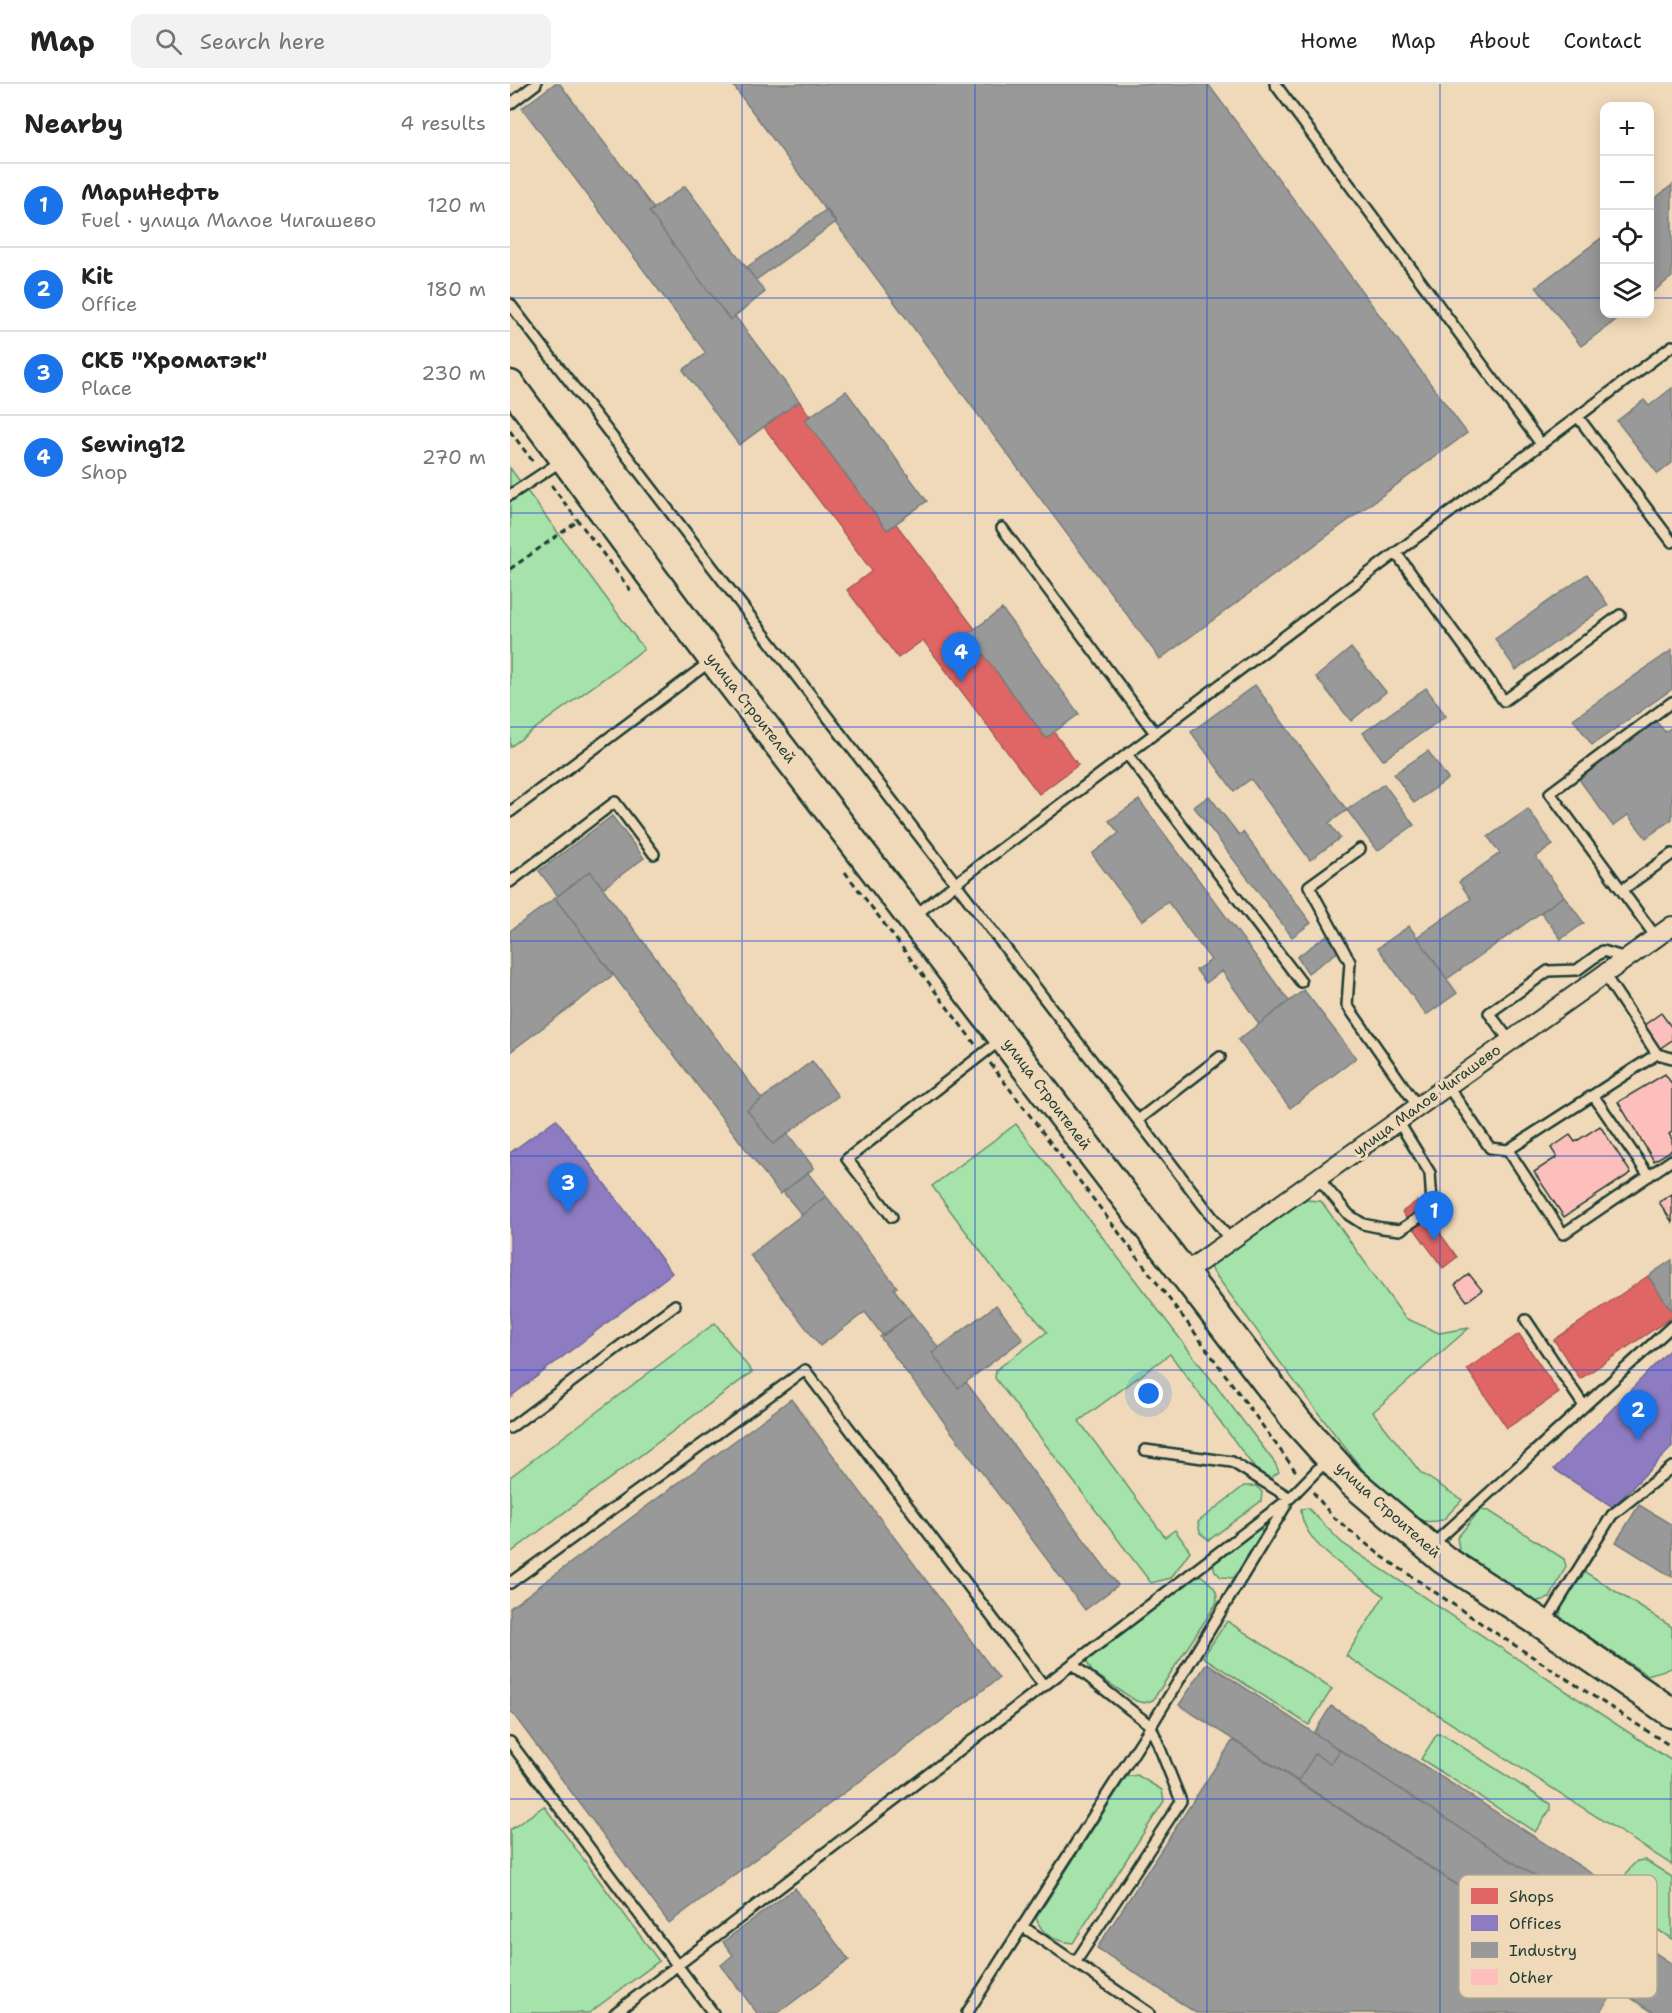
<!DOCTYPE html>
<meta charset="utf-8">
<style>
body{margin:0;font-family:"Shantell Sans",sans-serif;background:#f2f2f2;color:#222}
.controls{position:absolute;right:18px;top:18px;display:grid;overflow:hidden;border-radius:12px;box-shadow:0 3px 15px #0003}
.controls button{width:54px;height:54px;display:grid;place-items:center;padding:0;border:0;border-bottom:2px solid #e0e0e0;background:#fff;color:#222;font:30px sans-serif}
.you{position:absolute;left:639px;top:1310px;width:21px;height:21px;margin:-15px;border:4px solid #fff;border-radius:50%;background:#1a73e8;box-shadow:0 0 0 9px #1a73e833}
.badge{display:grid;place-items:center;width:39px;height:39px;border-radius:50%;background:#1a73e8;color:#fff;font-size:20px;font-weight:700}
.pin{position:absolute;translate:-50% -50px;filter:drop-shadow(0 2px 3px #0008)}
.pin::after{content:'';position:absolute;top:32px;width:21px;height:18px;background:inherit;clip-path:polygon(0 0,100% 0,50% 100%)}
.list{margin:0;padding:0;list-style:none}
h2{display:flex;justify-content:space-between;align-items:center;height:78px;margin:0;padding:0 24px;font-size:26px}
h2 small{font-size:20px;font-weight:400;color:#767676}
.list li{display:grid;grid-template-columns:39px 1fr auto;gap:18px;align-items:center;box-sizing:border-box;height:84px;padding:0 24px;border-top:2px solid #e0e0e0}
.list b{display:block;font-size:22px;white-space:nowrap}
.list p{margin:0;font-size:20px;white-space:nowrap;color:#767676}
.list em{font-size:20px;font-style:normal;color:#767676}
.icon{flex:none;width:33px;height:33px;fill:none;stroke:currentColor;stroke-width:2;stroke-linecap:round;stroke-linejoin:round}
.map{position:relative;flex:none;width:1162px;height:1929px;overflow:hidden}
header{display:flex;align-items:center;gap:36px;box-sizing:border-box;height:84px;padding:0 30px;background:#fff;border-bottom:2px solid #e0e0e0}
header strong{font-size:28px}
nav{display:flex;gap:33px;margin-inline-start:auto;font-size:21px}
.search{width:420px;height:54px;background:#f2f2f2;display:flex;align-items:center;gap:15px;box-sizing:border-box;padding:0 21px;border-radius:12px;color:#767676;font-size:22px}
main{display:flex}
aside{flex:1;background:#fff}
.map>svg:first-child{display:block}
.green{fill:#a5e3aa;stroke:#62906f;stroke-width:1.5}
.shops{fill:#e06666;stroke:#a65a57;stroke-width:1.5}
.offices{fill:#8e7cc3;stroke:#6d6998;stroke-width:1.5}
.industry{fill:#999;stroke:#747d7b;stroke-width:1.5}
.building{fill:#fcbfbc;stroke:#1f3d34;stroke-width:1.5}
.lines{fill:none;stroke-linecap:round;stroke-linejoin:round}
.lane-casing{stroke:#1f3d34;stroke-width:14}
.street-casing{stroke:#1f3d34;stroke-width:22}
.primary-casing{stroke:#1f3d34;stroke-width:33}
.path{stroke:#1f3d34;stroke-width:3;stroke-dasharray:6 4.5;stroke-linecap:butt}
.lane{stroke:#f0d9b9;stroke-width:9}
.street{stroke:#f0d9b9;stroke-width:18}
.primary{stroke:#f0d9b9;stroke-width:28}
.grid{fill:none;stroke:#1d4ed8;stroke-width:1.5;stroke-opacity:0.55}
.labels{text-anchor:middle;stroke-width:6;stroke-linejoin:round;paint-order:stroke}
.street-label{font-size:15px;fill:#1f3d34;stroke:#f0d9b9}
.key{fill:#f0d9b9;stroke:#b1aa91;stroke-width:1.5}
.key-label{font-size:16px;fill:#1f3d34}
</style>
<header>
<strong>Map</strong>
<div class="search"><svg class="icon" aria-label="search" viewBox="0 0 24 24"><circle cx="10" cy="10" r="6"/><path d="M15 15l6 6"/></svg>Search here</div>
<nav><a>Home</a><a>Map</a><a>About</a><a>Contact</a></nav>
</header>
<main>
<aside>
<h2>Nearby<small>4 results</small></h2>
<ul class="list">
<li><span class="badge">1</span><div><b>МариНефть</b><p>Fuel · улица Малое Чигашево</p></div><em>120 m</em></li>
<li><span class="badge">2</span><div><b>Kit</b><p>Office</p></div><em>180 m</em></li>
<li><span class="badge">3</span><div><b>СКБ &quot;Хроматэк&quot;</b><p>Place</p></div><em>230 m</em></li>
<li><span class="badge">4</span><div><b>Sewing12</b><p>Shop</p></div><em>270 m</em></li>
</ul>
</aside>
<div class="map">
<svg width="1162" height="1929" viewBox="0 0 1162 1929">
<rect width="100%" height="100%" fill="#f0d9b9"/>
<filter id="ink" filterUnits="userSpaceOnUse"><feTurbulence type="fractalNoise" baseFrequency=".0167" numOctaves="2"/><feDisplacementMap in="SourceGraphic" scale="12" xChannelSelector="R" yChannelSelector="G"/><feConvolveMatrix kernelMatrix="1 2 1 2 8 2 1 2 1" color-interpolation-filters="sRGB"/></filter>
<g filter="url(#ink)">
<path class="green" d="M 0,384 L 134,565 L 0,663 Z
M 506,1040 L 765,1379 L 769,1388 L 760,1394 L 746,1386 L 660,1270 L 569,1337 L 655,1453 L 665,1446 L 680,1467 L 661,1494 L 641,1499 L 485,1294 L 486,1286 L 537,1248 L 486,1188 L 422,1102 Z
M 794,1116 L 811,1117 L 895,1234 L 929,1249 L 959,1244 L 863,1328 L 910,1388 L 952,1416 L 933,1436 C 922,1438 912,1439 902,1433 C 871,1413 839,1368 816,1339 C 776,1287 738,1234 699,1182 Z
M 205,1239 L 242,1288 L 0,1469 L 0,1393 Z
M 734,1402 L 746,1402 L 752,1408 L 751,1417 L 699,1456 L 690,1449 L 688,1438 Z
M 798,1424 L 832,1459 L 1162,1677 L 1162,1781 L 836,1572 L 874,1512 C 849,1492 791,1462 791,1425 Z
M 970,1426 L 979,1427 L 1054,1475 L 1056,1482 L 1040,1514 L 1024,1518 L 950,1470 L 947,1454 Z
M 746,1444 L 751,1444 L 752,1448 L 724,1494 L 711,1493 L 705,1487 L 703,1480 L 706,1474 Z
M 1075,1488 L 1162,1543 L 1162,1584 L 1137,1591 L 1050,1534 L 1051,1521 Z
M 682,1492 L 692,1492 C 702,1501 710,1506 706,1520 L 643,1616 L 634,1619 L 626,1617 L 582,1588 L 577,1578 L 578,1570 Z
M 717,1537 L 822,1605 L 799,1641 L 693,1573 Z
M 927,1650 L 934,1651 L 1040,1720 L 1040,1726 L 1025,1748 L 911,1675 Z
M 627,1691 L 652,1706 L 654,1717 L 563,1859 C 544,1857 532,1851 526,1834 L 616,1693 Z
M 34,1722 L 149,1877 L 79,1929 L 0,1929 L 0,1746 Z
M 1135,1776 L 1162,1793 L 1162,1855 L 1108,1820 L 1105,1811 L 1119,1785 L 1127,1777 Z"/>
<path class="shops" d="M 289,317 L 300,332 L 295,336 L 377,446 L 386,440 L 465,545 L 458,550 L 536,654 L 544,648 L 568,681 L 529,710 L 413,556 L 388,574 L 337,506 L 362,487 L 254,343 Z
M 907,1117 L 947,1173 L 933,1184 L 892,1128 Z
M 1138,1192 L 1162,1227 L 1162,1233 L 1070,1295 L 1044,1256 Z
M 1009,1250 L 1049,1309 L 997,1344 L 957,1285 Z"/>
<path class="offices" d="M 46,1035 L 162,1189 L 0,1313 L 0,1069 Z
M 1162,1263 L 1162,1363 L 1103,1423 L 1044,1385 Z"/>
<path class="industry" d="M 44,0 L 50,0 L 144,125 L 139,128 L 220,236 L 225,232 L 289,317 L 229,361 L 173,286 L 196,269 L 12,24 Z
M 222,0 L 698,0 L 957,349 L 650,575 Z
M 1162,101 L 1162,193 L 1140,210 L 1140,118 Z
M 175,102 L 255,208 L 220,236 L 139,128 Z
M 317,125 L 326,138 L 246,196 L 236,184 Z
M 1094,152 L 1094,230 L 1114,230 L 1071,262 L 1026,203 Z
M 1162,304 L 1162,379 L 1148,390 L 1107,337 L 1134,316 L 1139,322 Z
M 336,307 L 417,417 L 377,446 L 295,336 Z
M 1077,490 L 1098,521 L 1006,586 L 985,555 Z
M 492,525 L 569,630 L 536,654 L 458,550 Z
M 841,564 L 876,608 L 841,637 L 806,593 Z
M 1162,566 L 1162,605 L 1082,661 L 1063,635 Z
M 745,601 L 837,726 L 819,739 L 830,754 L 800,776 L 741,695 L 724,707 L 681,648 Z
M 916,604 L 936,632 L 873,676 L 853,649 Z
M 1145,636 L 1155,648 L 1162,643 L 1162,735 L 1136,754 L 1118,731 L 1103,742 L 1068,694 Z
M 918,667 L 938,695 L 904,719 L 884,690 Z
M 874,700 L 904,741 L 867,767 L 837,726 Z
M 699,712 L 729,751 L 733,748 L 801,839 L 782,853 L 684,723 Z
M 629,716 L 779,917 L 749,940 L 712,887 L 696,899 L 686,886 L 701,876 L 658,818 L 632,837 L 582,770 L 609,749 L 599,737 Z
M 1018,725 L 1043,761 L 1026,773 L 1054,812 L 937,895 L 907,853 L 961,815 L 949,798 L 990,769 L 978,753 Z
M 102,732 L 134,774 L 93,804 L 80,787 L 48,812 L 29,787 Z
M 80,787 L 252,1015 L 237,1026 L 263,1060 L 278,1050 L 304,1084 L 270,1110 L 45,814 Z
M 1054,812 L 1074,839 L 1051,855 L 1031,828 Z
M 45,814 L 103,891 L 0,968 L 0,847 Z
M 899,842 L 947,909 L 916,931 L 868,864 Z
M 817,851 L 829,867 L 798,889 L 787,873 Z
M 794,906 L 846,974 L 780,1024 L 728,956 Z
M 302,977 L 328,1012 L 263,1060 L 237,1026 Z
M 298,1089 L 316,1112 L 292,1131 L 273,1108 Z
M 316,1112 L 387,1203 L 384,1205 L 402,1230 L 373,1252 L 355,1228 L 310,1262 L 240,1171 Z
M 1162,1176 L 1162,1226 L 1161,1226 L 1138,1192 Z
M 486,1221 L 513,1255 L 448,1304 L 422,1269 Z
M 402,1230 L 429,1264 L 422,1269 L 448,1304 L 456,1298 L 608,1501 L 575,1526 L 370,1253 Z
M 281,1315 L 489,1594 L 159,1839 L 0,1626 L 0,1524 Z
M 1129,1421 L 1162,1441 L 1162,1493 L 1106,1458 Z
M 697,1579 L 830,1666 L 821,1680 L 805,1670 L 788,1697 L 669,1621 Z
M 821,1622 L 1104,1804 L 1086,1830 L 1064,1815 L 1054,1830 L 1034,1818 L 1043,1804 L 804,1649 Z
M 723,1656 L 1106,1904 L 1090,1929 L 686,1929 L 587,1864 Z
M 830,1666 L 1043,1804 L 1034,1818 L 1016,1806 L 998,1834 L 788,1697 L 805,1670 L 821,1680 Z
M 285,1804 L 339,1876 L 268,1929 L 247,1929 L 211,1881 L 223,1871 L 213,1858 Z
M 1064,1815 L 1162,1880 L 1162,1929 L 1144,1929 L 1036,1859 Z"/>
<path class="building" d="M 1151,929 L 1162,944 L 1162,956 L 1149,965 L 1133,942 Z
M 1155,990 L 1162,1000 L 1162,1048 L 1159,1050 L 1162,1055 L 1162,1066 L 1144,1077 L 1108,1018 Z
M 1090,1042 L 1121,1089 L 1054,1133 L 1024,1088 L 1047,1073 L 1041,1064 L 1060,1051 L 1065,1058 Z
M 1162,1110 L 1162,1138 L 1149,1118 Z
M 959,1190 L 972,1206 L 957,1217 L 945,1201 Z"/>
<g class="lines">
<defs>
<path id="lane" d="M 765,0 L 1031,360
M 0,20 L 26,0
M 0,220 L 720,1156
M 1068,333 L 1162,458
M 0,411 L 53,376
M 492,444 L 645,649
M 886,469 L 994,617 L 1110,531
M 617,670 L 791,898
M 0,728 L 201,577
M 850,765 L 799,802 L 840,878 L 837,921 L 908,1023
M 0,798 L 105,718 L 144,770
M 1112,806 L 1162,770
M 404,832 L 476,776 L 1162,262
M 1146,853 L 1040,709 L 1162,618
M 1094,890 L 1147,970
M 1000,957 L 979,929 L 1038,887 L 1067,886 L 1093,867 L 1116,874
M 937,1001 L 980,1064 L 998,1066 L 1147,970 L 1162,974
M 1083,1011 L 1139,1092
M 628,1036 L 710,973
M 998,1066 L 1053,1150 L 1162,1076
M 808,1094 L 839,1131 L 853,1140 L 872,1144 L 890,1146 L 916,1129 L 922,1120 L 920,1089 L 888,1037
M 382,1133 L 337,1075 L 492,955
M 1016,1236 L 1074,1322
M 0,1344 L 165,1221
M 635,1366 L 722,1378 L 780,1414
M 921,1462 L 1162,1242
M 0,1499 L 295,1286 L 534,1602
M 1035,1539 L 1102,1431 L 1162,1383
M 562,1580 L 641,1642 L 671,1717 L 565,1879
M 0,1658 L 203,1929
M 512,1842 L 639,1929
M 105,1929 L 780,1414 L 818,1375
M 457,1929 L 641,1642 L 776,1421"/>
<path id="street" d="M 673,1190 L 1162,842"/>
<path id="primary" d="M 0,301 L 203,575 L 787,1337 L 841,1397 L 933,1475 L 1034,1541 L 1162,1629"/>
</defs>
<use href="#lane" class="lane-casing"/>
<use href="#street" class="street-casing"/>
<use href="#primary" class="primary-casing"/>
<path class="path" d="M 0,347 L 24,379
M 41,401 L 122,508
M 0,485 L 68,437
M 335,788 L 465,960
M 480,979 L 682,1245 L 787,1389
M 803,1408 L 822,1432 L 870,1471 L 978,1544 L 1162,1663"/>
<use href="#lane" class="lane"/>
<use href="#street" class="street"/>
<use href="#primary" class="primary"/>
</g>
</g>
<path class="grid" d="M 232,0 L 232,1929M 465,0 L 465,1929M 697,0 L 697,1929M 930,0 L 930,1929M 0,214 L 1094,214M 1140,214 L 1162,214M 0,429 L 1162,429M 0,643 L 1162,643M 0,857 L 1162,857M 0,1072 L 1162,1072M 0,1286 L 1162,1286M 0,1500 L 1162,1500M 0,1715 L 1162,1715"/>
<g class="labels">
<g class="street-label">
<text transform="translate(241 624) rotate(52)" y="5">улица Строителей</text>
<text transform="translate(537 1010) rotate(53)" y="5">улица Строителей</text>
<text transform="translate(917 1016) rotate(-36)" y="5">улица Малое Чигашево</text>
<text transform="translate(878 1426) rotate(42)" y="5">улица Строителей</text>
</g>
</g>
<rect x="949" y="1791" width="198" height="123" rx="9" class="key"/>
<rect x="961" y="1804" width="27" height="16" fill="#e06666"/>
<rect x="961" y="1831" width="27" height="16" fill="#8e7cc3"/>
<rect x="961" y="1858" width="27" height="16" fill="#999"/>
<rect x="961" y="1885" width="27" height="16" fill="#fcbfbc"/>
<g class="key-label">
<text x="999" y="1818">Shops</text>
<text x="999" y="1845">Offices</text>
<text x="999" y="1872">Industry</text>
<text x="999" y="1899">Other</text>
</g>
</svg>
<div class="controls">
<button>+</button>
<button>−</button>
<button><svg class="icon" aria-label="locate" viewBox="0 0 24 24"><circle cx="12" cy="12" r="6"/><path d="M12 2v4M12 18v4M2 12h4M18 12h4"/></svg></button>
<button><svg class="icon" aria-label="layers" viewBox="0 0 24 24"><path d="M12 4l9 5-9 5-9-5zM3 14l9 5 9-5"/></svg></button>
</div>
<div class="you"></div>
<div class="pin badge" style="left:924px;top:1157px">1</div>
<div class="pin badge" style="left:1128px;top:1356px">2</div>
<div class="pin badge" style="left:58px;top:1129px">3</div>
<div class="pin badge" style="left:451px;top:598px">4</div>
</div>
</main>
